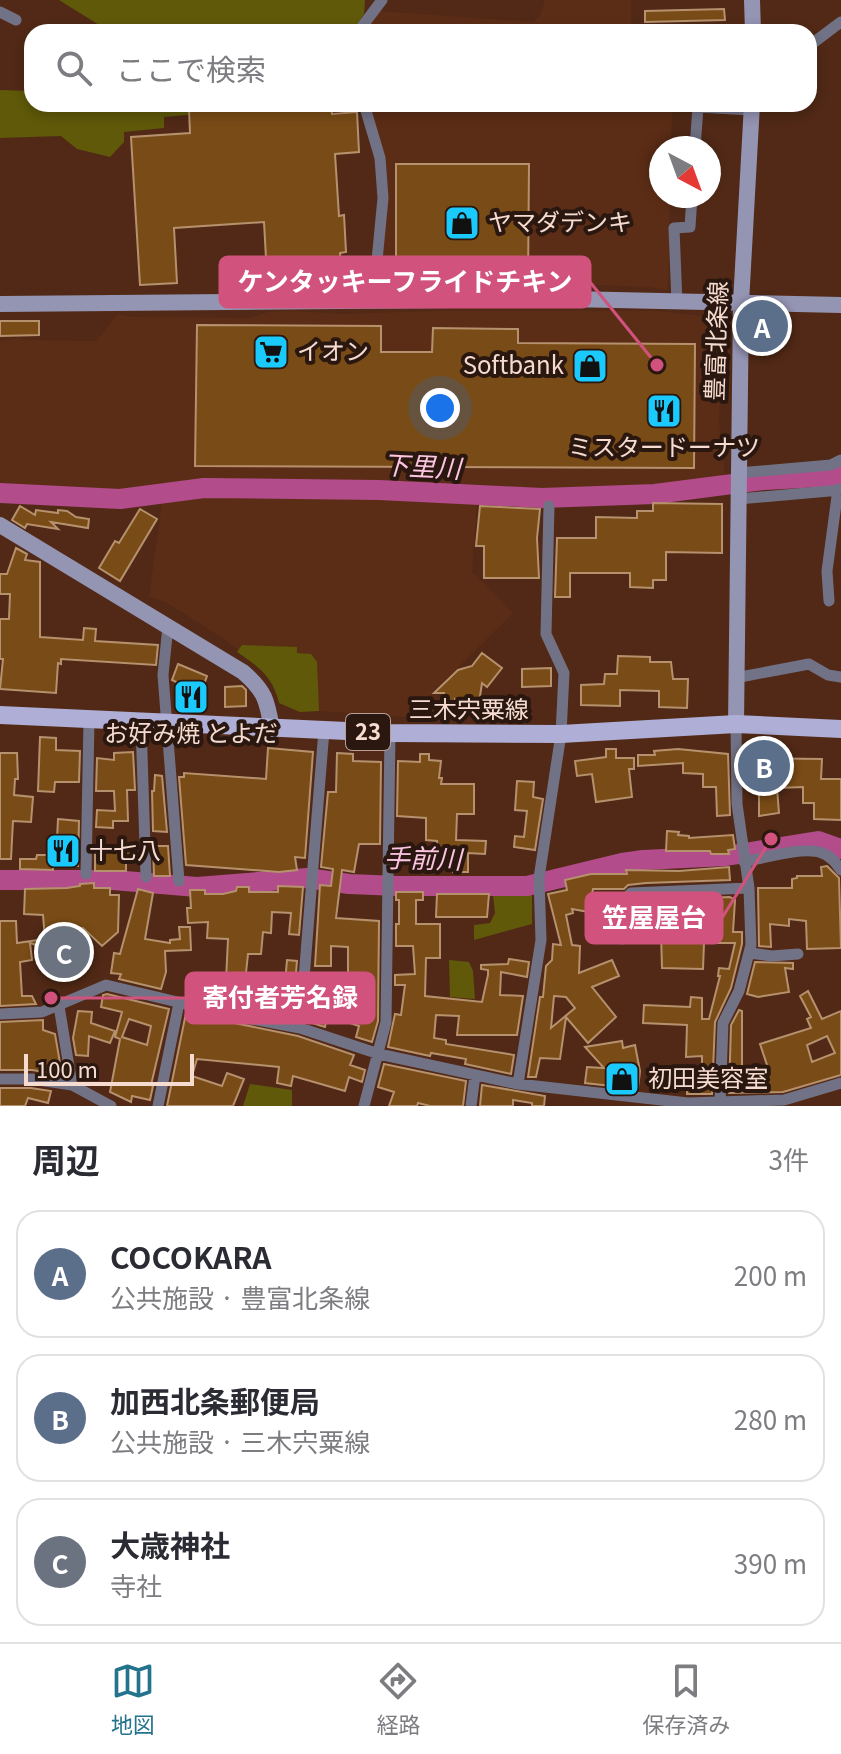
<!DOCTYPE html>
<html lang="ja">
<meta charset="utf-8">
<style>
body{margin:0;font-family:Georgia,"Noto Sans JP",serif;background:#f7f7f7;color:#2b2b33}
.compass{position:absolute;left:649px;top:136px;width:72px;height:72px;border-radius:50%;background:#fff;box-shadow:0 4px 12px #0003;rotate:139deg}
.scale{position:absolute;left:24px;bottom:20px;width:170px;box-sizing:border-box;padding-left:8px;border:4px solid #f6dbd0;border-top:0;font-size:22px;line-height:28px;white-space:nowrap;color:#f6dbd0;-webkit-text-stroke:6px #2a170f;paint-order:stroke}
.you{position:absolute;left:440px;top:408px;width:28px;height:28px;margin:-20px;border:6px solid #fff;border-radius:50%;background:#1a73e8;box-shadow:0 0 0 12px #1a73e833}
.badge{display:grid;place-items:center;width:52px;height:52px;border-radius:50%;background:#24738d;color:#fff;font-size:26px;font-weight:700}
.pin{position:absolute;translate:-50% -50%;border:4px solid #fff;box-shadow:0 2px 8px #0006}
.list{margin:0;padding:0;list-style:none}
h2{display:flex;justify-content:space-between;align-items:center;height:104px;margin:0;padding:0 32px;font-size:34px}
h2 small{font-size:26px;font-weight:400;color:#7c7c81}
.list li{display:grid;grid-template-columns:52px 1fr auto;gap:24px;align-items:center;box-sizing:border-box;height:128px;margin:0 16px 16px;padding:0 16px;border:2px solid #e1e1e2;border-radius:24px}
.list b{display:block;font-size:30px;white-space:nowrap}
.list p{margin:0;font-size:26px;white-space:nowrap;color:#7c7c81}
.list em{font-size:26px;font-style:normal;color:#7c7c81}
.icon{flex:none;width:44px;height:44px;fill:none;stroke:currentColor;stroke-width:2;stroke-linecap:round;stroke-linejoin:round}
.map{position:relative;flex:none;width:841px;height:1106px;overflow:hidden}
.search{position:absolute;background:#fff;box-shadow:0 4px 12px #0003;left:24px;right:24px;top:24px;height:88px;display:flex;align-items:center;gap:20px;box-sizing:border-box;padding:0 28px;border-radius:24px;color:#7c7c81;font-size:30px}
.sheet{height:536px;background:#fff}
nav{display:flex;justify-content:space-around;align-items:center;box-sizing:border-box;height:112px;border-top:2px solid #e1e1e2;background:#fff;font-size:22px;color:#7c7c81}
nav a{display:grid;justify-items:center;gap:4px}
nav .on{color:#24738d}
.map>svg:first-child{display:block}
.built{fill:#5c2d16}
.green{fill:#5f5909}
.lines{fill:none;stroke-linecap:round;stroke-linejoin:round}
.river{stroke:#b24c8b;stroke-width:20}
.building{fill:#794b16;stroke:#b6916d;stroke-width:2;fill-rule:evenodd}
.street{stroke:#727286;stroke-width:11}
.secondary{stroke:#9494b3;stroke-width:16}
.primary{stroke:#aeaed6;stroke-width:18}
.labels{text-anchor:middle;stroke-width:8;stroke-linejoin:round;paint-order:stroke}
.shield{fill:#2a170f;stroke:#b9a096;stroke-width:2}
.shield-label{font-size:22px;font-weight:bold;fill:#f6dbd0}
.poi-label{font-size:24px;fill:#f6dbd0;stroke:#2a170f;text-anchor:start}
.street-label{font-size:24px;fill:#f6dbd0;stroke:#2a170f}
.water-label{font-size:26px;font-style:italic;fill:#fcc6e3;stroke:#2a170f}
.leader{fill:none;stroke:#d2527e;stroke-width:3}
.callout-dot{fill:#d2527e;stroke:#2a170f;stroke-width:3}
.callout{fill:#d2527e;stroke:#d2527e;stroke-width:3}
.callout-label{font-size:26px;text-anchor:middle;font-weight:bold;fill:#fff}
</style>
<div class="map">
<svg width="841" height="1106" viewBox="0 0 841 1106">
<rect width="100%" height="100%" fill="#512916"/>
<path class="built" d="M 545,0 L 631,0 L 631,32 L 362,32 L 377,11 L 533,22 L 540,16 Z
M 369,104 L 632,104 L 632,107 L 672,111 L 671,148 L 661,148 L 661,196 L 670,196 L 668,290 L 648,287 L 570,284 L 468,283 L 380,293 L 387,193 Z
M 293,311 L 343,314 L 439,311 L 659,311 L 710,317 L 728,330 L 721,361 L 719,421 L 725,476 L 673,483 L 573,490 L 431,482 L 432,498 L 477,502 L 472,572 L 513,613 L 408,717 L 319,711 L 300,712 L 279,703 L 275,688 L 267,675 L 227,641 L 166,602 L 149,597 L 162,503 L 168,502 L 167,487 L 78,493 L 38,485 L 0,483 L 0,341 L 19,338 L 21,340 L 96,341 L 118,314 L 132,317 L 250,318 L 268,312 Z"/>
<path class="green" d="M 59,0 L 365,0 L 364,14 L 353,32 L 125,32 L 99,25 Z
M 0,90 L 32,91 L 32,104 L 310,104 L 164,117 L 164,128 L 124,132 L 124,142 L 110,157 L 77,149 L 61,136 L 0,138 Z
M 242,645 L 297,647 L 297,653 L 311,654 L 317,662 L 319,711 L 300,712 L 279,703 C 273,677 258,666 237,652 Z
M 532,894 L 532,924 L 474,940 L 474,925 L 490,923 L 495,913 L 493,895 Z
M 449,960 L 469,962 L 473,971 L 475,999 L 450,997 Z
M 250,1084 L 292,1090 L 292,1106 L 243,1106 Z"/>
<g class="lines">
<path class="river" d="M 0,493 L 120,499 L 204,488 L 379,490 L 542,498 L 655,494 L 764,480 L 841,476
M 0,880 L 113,880 L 197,887 L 307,878 L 349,884 L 398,886 L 527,886 L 622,863 L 643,860 L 726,856 L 818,841 L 841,849"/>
</g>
<path class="building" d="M 724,9 L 725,20 L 645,22 L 645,11 Z
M 253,104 L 331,104 L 332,114 L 357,112 L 359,152 L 335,154 L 339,216 L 344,215 L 346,252 L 340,253 L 341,269 L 335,270 L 336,278 L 283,283 L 283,280 L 276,281 L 274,257 L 266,258 L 264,222 L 174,228 L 177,283 L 140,285 L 131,137 L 190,133 L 189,109 Z
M 396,164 L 529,164 L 528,282 L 396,283 Z
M 0,321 L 39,321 L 39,335 L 0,336 Z
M 197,325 L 381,326 L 381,352 L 432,352 L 433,328 L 518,329 L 518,343 L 695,344 L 694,468 L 195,466 Z
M 653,503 L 722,504 L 722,553 L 666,552 L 666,580 L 653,580 L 653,588 L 630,587 L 630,573 L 570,573 L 570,597 L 555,597 L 557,538 L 596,538 L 596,517 L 637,518 L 637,511 L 653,511 Z
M 20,506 L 35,515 L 36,510 L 58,513 L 58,510 L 67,511 L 76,517 L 89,519 L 88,528 L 51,522 L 58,529 L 27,524 L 25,528 L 12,520 Z
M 480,506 L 540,509 L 537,538 L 539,578 L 484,578 L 484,546 L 476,546 Z
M 140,509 L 157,519 L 120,581 L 99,568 L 115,541 L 119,543 Z
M 16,548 L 27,554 L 25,560 L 40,562 L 40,637 L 83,640 L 84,628 L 96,629 L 95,641 L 158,645 L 156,665 L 61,659 L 61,664 L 58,663 L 56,693 L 0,689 L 3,659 L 0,659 L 0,619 L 9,619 L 10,594 L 0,594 L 0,574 L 7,574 Z
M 482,653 L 502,668 L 487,687 L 482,683 L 479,703 L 455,699 L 455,710 L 445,710 L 444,693 L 434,693 L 458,670 L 472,666 Z
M 618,656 L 650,657 L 650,662 L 671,662 L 673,679 L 688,679 L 687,708 L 659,707 L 659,691 L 620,690 L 620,706 L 581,705 L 581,685 L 604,684 L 605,674 L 617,674 Z
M 178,664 L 207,676 L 195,710 L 179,702 L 186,687 L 172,680 Z
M 551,668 L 551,686 L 522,687 L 522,669 Z
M 242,686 L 246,690 L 246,706 L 225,707 L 225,687 Z
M 40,737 L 56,738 L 56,750 L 80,751 L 79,782 L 55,782 L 54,792 L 38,791 Z
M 268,748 L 313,752 L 305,858 L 295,857 L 297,870 L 279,872 L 186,865 L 179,777 L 184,777 L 184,773 L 266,779 Z
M 606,749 L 616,749 L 616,758 L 634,758 L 634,769 L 629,769 L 632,797 L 596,802 L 592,774 L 577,776 L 575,761 L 606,757 Z
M 678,749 L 728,754 L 730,815 L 717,816 L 716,787 L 703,787 L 703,774 L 683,773 L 683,763 L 638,766 L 638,755 L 655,755 L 654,751 Z
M 133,752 L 135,790 L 127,790 L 128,821 L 113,821 L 113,828 L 96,827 L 97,810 L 115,811 L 114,791 L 96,791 L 97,758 L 114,760 L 114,753 Z
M 0,753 L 17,753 L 18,779 L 15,779 L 14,795 L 33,797 L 31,822 L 13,821 L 11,859 L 0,859 Z
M 337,753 L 353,754 L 353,761 L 381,762 L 380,844 L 359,844 L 354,872 L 342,870 L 336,918 L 379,921 L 378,1021 L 372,1042 L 356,1037 L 359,1026 L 350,1023 L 354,1011 L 347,1010 L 351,994 L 347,993 L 351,973 L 348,973 L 348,947 L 331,946 L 331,966 L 315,966 L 320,885 L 331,886 L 333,869 L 321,867 L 328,792 L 336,792 Z
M 420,754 L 429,754 L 429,760 L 441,761 L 439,778 L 442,778 L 441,784 L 474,784 L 474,814 L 457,814 L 456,840 L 486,841 L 485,854 L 468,853 L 468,872 L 453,872 L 453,859 L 437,859 L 437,841 L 426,840 L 426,818 L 397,816 L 398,761 L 420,762 Z
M 751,758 L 822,759 L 821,779 L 841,779 L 841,820 L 814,819 L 814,803 L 803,803 L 803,787 L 777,788 L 779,813 L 759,816 L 759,775 L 751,775 Z
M 155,775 L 162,776 L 167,832 L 153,831 L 152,791 L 154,791 Z
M 517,781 L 534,782 L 533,797 L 543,799 L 535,850 L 514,847 L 515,836 L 524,837 L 527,811 L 515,810 Z
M 58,819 L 79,821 L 78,866 L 72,866 L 73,859 L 56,859 Z
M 667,831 L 679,832 L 678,835 L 689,836 L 689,838 L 733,835 L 735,849 L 728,850 L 729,854 L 711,854 L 710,851 L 666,851 Z
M 95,845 L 134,847 L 133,860 L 126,860 L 126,871 L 95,871 Z
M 153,846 L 168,846 L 170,876 L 154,876 Z
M 37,855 L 53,855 L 53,870 L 20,869 L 20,859 L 36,859 Z
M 827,866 L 839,878 L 841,948 L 807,949 L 806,921 L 789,919 L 789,926 L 770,924 L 771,947 L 759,946 L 758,888 L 792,888 L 792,879 L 797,878 L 797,876 L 822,876 L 821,867 Z
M 729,867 L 730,880 L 646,883 L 628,885 L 624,889 L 593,889 L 589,912 L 572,909 L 573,913 L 566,915 L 572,945 L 580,946 L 579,973 L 612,960 L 619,976 L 592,987 L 616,1017 L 588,1043 L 566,1017 L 560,1059 L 540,1058 L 536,1077 L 528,1077 L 540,997 L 543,997 L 546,966 L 552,960 L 553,944 L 561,945 L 548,894 L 567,890 L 565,880 L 591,874 L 627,874 L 626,870 L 679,871 ZM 554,996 L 566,997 L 575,1008 L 551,1028 Z
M 94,883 L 94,888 L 110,888 L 110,895 L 119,895 L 118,932 L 102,946 L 83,928 L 69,930 L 61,947 L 52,944 L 47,960 L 46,948 L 30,943 L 32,960 L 20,962 L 22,996 L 32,996 L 36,1004 L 0,1006 L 0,921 L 16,921 L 17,943 L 45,939 L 43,915 L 24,914 L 25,889 L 67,888 L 80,886 L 80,884 Z
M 278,886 L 303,887 L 299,935 L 289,934 L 291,913 L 272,912 L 271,933 L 263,932 L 261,954 L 248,954 L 245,982 L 269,984 L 269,982 L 285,983 L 287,960 L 297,961 L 292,1018 L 199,998 L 202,996 L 203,988 L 207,989 L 211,976 L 226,980 L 228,939 L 207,938 L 208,922 L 188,923 L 187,908 L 191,908 L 190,890 L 205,890 L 205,894 L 223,894 L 236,891 L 237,887 L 249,887 L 249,892 L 278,892 Z
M 138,889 L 153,893 L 145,939 L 170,943 L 170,940 L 180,939 L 179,927 L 190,927 L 191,950 L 165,951 L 166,972 L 161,989 L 119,979 L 121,974 L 111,973 L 114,953 L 120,954 Z
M 396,892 L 423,892 L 423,900 L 416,900 L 416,924 L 440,924 L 440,958 L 426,958 L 425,996 L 482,1002 L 488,975 L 488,970 L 481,969 L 481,965 L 508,964 L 509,959 L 529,962 L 527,977 L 501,972 L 500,995 L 523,996 L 517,1035 L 457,1035 L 459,1016 L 436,1015 L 434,1038 L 446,1040 L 446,1044 L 514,1055 L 511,1074 L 465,1064 L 466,1059 L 431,1053 L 430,1056 L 388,1047 L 395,1014 L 401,1015 L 405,985 L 395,985 L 395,975 L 415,974 L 413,946 L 396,946 L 396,924 L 399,924 L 399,900 L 396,900 Z
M 437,894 L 489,894 L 487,917 L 436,917 Z
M 730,897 L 735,900 L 733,932 L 742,932 L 742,944 L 731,988 L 715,1022 L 712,1094 L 687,1094 L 688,1080 L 702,1081 L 702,1056 L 686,1057 L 687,1025 L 643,1023 L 644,1005 L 690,1007 L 691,997 L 702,998 L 702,1019 L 709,1019 L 720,976 L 718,976 L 719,968 L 729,969 L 735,943 L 704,943 L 703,969 L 662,968 L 661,932 L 635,933 L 636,901 L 671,903 L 671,907 L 704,904 L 704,898 Z
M 755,962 L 793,963 L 793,969 L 785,968 L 789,992 L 758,997 L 747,994 Z
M 808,991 L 822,1019 L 841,1011 L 841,1075 L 783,1092 L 729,1093 L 731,1025 L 739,1010 L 742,1011 L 742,1084 L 761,1083 L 760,1069 L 768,1068 L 760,1044 L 811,1028 L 807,1019 L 811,1017 L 800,996 ZM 827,1036 L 835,1053 L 812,1062 L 807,1045 Z
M 107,994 L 169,1009 L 151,1085 L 153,1086 L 150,1100 L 132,1096 L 131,1102 L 110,1092 L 120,1039 L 115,1037 L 122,1012 L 101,1007 L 103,995 ZM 129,1019 L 151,1026 L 147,1045 L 122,1037 Z
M 315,994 L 331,996 L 325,1027 L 309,1022 L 311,1002 L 314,1003 Z
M 78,1011 L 92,1012 L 91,1023 L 115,1031 L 110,1043 L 89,1036 L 88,1056 L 76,1055 L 73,1038 Z
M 186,1013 L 298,1036 L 354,1055 L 350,1065 L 365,1070 L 362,1082 L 349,1077 L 345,1091 L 293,1076 L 291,1086 L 277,1083 L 279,1067 L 197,1059 L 192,1076 L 222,1086 L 227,1073 L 244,1079 L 233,1106 L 167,1106 Z
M 43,1020 L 43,1030 L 55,1034 L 60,1063 L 56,1074 L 32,1070 L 0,1070 L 0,1022 Z
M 622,1041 L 623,1048 L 635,1045 L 640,1071 L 638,1089 L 585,1083 L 587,1067 L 604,1068 L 585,1047 Z
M 384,1064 L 466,1081 L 463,1106 L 430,1106 L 418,1103 L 417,1106 L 389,1106 L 394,1092 L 378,1087 Z
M 482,1085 L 545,1096 L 544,1106 L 532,1106 L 532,1103 L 513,1100 L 513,1106 L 480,1106 Z
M 0,1088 L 31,1088 L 51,1091 L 48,1103 L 28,1098 L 25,1106 L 0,1106 Z"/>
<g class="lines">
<path class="street" d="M 0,12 L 16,20
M 358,32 L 382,0
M 809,46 L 841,22
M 364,104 L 380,158 L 383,198 L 373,302
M 695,148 L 698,107 L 751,110
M 677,303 L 674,228 L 690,227 L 692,196
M 738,473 L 831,465 L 841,460
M 738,499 L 841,490
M 829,601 L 827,571 L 838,489
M 168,626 L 163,675 L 179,881
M 735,678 L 809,664 L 828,675 L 841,677
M 141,723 L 146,877
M 744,862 C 764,858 804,846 822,853 C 831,856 836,863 841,870
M 86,874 L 89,720
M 622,939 L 623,902 L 631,893 L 749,888
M 750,953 L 772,956 L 798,954
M 59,1006 L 72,1085
M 0,1014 L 42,1012 L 106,985 L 241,1017 L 300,1028 L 379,1054 L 518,1084 L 688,1103 L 784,1100 L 841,1083
M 300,1028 L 324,730
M 0,1079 L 32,1079 L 72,1085 L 111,1106
M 518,1084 L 541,940 L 539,878 L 561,734 L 564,673 L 546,634 L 549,506
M 720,1103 L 723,1023 L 739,991 L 751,945 L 749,888 L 737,804 L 736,724
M 158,1106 L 179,1003
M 364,1106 L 386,1022 L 390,733
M 471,1106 L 475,1075"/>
<path class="secondary" d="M 752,0 L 753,32
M 0,304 L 569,299 L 841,305
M 0,525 L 243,672 C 265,691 267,700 272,729
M 736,724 L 741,303 L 752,104"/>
<path class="primary" d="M 0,715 L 390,733 L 561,734 L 736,724 L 841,729"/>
</g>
<defs>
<symbol id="shop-square" viewBox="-11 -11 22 22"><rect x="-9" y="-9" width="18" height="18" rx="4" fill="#1bcafc" stroke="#2a170f"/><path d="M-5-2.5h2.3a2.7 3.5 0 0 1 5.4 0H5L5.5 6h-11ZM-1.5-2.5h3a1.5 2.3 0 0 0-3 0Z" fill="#111"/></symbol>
<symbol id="supermarket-square" viewBox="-11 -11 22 22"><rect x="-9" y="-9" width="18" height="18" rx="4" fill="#1bcafc" stroke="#2a170f"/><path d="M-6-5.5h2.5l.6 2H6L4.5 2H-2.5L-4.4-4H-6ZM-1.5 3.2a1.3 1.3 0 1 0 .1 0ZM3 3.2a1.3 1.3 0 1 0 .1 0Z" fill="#111"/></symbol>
<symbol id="restaurant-square" viewBox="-11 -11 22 22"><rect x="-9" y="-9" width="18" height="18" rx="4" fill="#1bcafc" stroke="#2a170f"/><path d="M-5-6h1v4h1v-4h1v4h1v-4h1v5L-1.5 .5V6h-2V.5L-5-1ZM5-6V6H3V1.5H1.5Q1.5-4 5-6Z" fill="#111"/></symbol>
</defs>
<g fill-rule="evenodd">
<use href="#shop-square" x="442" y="203" width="40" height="40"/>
<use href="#supermarket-square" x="251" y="332" width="40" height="40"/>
<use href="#shop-square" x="570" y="346" width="40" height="40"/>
<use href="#restaurant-square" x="644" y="391" width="40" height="40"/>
<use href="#restaurant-square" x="171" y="677" width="40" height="40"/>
<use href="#restaurant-square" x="43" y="831" width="40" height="40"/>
<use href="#shop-square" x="602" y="1059" width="40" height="40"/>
</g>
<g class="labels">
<rect class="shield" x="346" y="714" width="44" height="36" rx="6"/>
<g class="shield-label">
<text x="368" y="740">23</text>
</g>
<g class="poi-label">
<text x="488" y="231">ヤマダデンキ</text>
<text x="297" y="360">イオン</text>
<text x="564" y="374" text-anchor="end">Softbank</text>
<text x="664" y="456" text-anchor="middle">ミスタードーナツ</text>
<text x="191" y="742" text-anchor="middle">お好み焼 とよだ</text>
<text x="89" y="859">十七八</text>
<text x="648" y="1087">初田美容室</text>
</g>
<g class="street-label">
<text transform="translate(717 341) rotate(-88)" y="8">豊富北条線</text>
<text x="469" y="718">三木宍粟線</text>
</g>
<g class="water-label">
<text transform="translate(422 467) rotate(3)" y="9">下里川</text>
<text transform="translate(423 859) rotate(1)" y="9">手前川</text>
</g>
</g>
<path class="leader" d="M657 365L590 282M771 839L722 918M51 998L186 998"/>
<g class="callout-dot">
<circle cx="657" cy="365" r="8"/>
<circle cx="771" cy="839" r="8"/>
<circle cx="51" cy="998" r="8"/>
</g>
<g class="callout">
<rect x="220" y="257" width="370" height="50" rx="8"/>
<rect x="586" y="893" width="136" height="50" rx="8"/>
<rect x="186" y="973" width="188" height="50" rx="8"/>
</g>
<g class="callout-label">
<text x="405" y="291">ケンタッキーフライドチキン</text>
<text x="654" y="927">笠屋屋台</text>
<text x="280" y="1007">寄付者芳名録</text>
</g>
</svg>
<svg class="compass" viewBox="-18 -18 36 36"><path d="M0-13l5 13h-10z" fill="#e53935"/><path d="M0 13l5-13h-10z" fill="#7c7c81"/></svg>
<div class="scale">100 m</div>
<div class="you"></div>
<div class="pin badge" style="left:762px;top:326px;background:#5c6f8a">A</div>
<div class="pin badge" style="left:764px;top:766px;background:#5c6f8a">B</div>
<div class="pin badge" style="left:64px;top:952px;background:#6b7280">C</div>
<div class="search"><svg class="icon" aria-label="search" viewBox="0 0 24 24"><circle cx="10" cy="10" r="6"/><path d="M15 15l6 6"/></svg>ここで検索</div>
</div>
<section class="sheet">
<h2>周辺<small>3件</small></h2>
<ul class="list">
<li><span class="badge" style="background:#5c6f8a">A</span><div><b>COCOKARA</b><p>公共施設 · 豊富北条線</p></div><em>200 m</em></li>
<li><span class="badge" style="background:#5c6f8a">B</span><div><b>加西北条郵便局</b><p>公共施設 · 三木宍粟線</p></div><em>280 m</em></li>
<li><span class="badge" style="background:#6b7280">C</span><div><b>大歳神社</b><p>寺社</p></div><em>390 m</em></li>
</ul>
</section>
<nav>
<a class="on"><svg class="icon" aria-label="map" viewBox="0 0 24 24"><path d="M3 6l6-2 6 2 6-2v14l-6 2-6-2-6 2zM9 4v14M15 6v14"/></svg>地図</a>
<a><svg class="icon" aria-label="directions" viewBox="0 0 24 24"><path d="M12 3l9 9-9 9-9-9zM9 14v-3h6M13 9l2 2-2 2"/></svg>経路</a>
<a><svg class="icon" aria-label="saved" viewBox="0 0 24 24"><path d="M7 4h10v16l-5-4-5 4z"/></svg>保存済み</a>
</nav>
